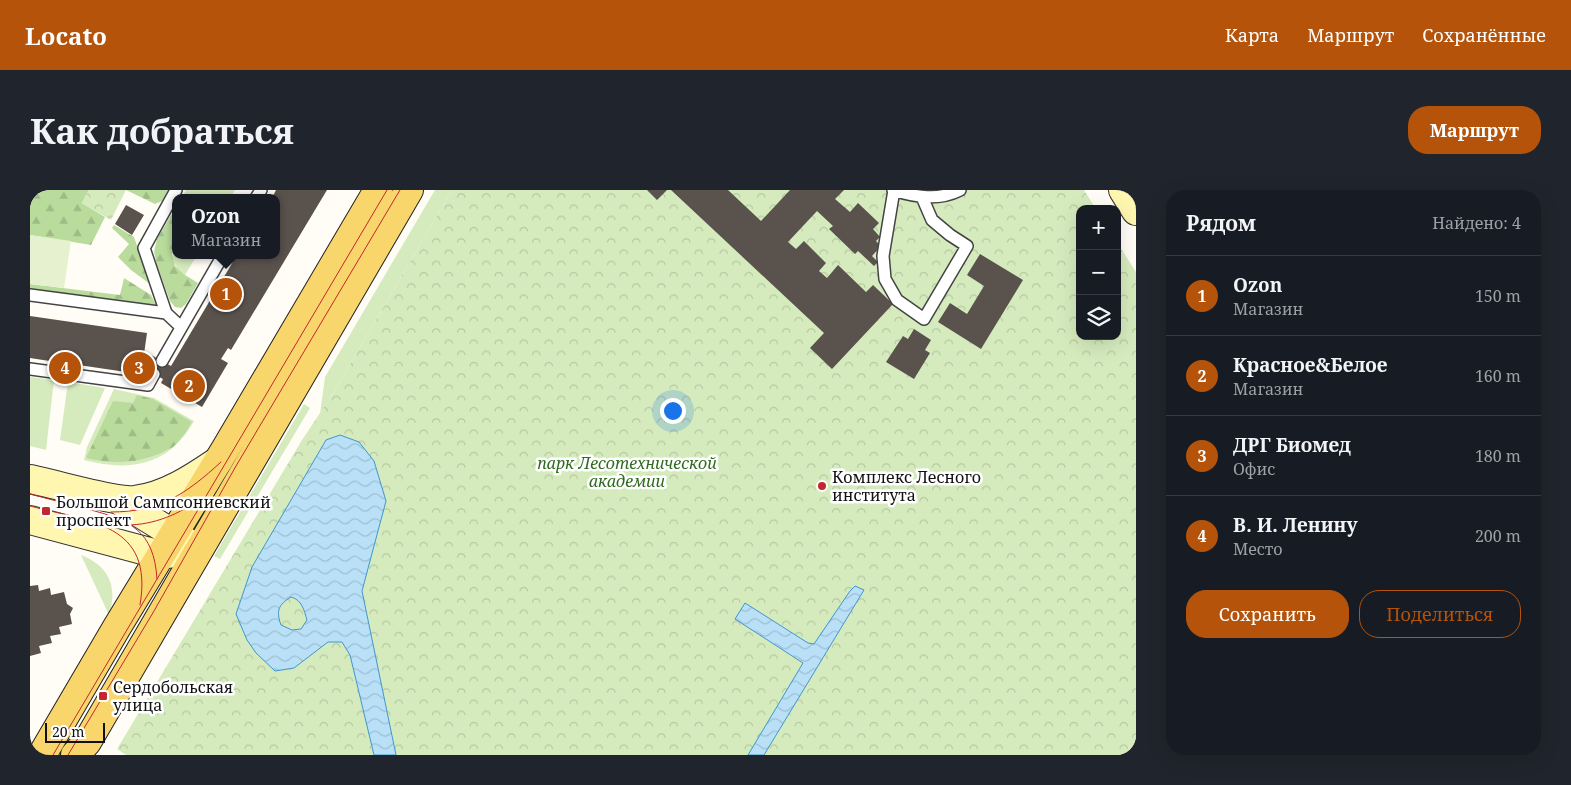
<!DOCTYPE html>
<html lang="ru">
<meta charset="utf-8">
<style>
body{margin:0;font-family:"Noto Serif",serif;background:#20242c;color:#f1f3f6}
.controls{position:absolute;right:15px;top:15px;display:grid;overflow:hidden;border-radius:10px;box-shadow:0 5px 20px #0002}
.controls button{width:45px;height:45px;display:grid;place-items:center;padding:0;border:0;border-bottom:1px solid #363941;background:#171b24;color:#f1f3f6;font:25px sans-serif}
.scale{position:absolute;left:15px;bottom:12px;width:60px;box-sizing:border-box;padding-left:5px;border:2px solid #111;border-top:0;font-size:14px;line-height:18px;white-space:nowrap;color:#111;-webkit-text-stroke:4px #fff;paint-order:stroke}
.you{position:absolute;left:642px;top:220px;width:18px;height:18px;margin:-12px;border:4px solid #fff;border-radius:50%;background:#1a73e8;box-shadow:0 0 0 8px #1a73e833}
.badge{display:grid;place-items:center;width:32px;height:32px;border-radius:50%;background:#b45309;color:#fff;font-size:16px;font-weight:700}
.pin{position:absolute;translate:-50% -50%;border:2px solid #fff;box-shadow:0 1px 5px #0006}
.popup{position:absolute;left:142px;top:4px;width:108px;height:65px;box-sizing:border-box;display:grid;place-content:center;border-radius:10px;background:#171b24;filter:drop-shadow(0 1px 4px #0005);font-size:16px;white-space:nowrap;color:#9ea1a6}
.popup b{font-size:19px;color:#f1f3f6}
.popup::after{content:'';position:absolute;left:50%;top:100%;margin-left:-10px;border:10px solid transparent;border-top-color:#171b24}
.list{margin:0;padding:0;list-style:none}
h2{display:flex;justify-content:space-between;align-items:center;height:65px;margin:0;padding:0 20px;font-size:21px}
h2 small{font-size:16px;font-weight:400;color:#9ea1a6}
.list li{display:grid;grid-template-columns:32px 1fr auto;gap:15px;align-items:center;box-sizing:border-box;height:80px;padding:0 20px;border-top:1px solid #363941}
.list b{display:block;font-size:19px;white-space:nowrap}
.list p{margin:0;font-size:16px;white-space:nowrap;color:#9ea1a6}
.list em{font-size:16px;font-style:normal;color:#9ea1a6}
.actions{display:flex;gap:10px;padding:15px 20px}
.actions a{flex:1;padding:11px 0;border:1px solid #b45309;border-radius:20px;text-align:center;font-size:18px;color:#b45309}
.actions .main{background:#b45309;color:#fff}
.icon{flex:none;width:28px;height:28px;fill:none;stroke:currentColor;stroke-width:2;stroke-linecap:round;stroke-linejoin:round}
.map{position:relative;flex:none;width:1106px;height:565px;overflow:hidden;border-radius:20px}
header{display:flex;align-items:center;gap:30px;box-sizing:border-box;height:70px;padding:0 25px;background:#b45309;color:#fff}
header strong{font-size:24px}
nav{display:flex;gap:28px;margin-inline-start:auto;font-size:18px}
.intro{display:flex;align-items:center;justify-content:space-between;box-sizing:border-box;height:120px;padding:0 30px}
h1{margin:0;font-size:35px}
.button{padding:12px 22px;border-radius:20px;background:#b45309;color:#fff;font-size:18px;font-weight:700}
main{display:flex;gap:30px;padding:0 30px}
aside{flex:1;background:#171b24;border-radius:20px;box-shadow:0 5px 20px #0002}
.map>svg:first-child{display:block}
.grass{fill:#d5ebbd}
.forest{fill:url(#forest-firs)}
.park{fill:url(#park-crowns)}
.pitch{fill:#e6f2cf}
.water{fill:url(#water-waves);stroke:#3f96cf;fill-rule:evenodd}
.building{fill:#5a524d}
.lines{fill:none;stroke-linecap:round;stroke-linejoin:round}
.service-casing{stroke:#444;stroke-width:14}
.secondary-casing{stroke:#333;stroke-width:30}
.primary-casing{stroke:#222;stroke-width:30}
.service{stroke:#fff;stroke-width:11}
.secondary{stroke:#fff6b0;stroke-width:28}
.primary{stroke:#f9d66b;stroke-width:28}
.tram{stroke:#c4262e;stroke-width:1}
.poi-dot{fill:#c4262e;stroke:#fff;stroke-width:2}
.labels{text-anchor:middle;stroke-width:5;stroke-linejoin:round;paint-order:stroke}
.park-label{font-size:16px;font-style:italic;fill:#2f6b1f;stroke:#fff}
.poi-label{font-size:16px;fill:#111;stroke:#fff;text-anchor:start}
</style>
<header>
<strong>Locato</strong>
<nav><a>Карта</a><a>Маршрут</a><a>Сохранённые</a></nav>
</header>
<div class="intro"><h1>Как добраться</h1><a class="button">Маршрут</a></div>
<main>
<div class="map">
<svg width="1106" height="565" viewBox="0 0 1106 565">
<defs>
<pattern id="forest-firs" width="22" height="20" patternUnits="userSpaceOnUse" patternTransform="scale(1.25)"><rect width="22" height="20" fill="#b9dc9c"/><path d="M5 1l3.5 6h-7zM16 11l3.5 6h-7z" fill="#9ebc85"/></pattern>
<pattern id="park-crowns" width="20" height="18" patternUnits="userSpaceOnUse" patternTransform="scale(1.25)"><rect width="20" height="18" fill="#d5ebbd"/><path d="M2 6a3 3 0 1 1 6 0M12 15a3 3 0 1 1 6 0" fill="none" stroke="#b6c8a1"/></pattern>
<pattern id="water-waves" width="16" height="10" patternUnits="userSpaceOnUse" patternTransform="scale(1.25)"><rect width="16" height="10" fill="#b9e0f7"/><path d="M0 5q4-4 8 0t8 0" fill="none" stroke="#9ebfd3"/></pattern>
</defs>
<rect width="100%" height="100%" fill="#fffdf5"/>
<path class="grass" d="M 156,0 L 205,0 L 200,8 L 152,8 Z
M 405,0 L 422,0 L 302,205 L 290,224 L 295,187 Z
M 146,51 L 146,65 L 167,65 L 155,85 C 141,73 140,69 146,51 Z
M 0,187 L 24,190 L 16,260 L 0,256 Z
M 38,192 L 75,198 L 50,255 L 30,250 Z
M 84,199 L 124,208 L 164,231 C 139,276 100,282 54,270 L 57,257 Z
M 274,214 L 280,218 L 190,369 L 184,366 Z
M 51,365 C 79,376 88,396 79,425 Z"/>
<path class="forest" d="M 0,0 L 59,0 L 52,13 L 75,27 L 61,55 L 0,45 Z
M 96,0 L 138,0 L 132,11 L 125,14 Z
M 146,17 L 146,51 L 142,64 L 145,76 L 155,85 L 168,93 L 156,114 L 151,118 L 145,117 L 140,111 L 127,75 L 124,62 L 127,49 Z
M 84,35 L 104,47 L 120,94 L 101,80 L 88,67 L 99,54 L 82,38 Z
M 94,88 L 121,105 L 127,117 L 0,100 L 0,94 L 90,105 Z
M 107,205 L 123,209 L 162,232 C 157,240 151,250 143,257 C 140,259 136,260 133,262 C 107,274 84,274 56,268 L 83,211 L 103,213 Z"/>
<path class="park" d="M 59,0 L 96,0 L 81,30 L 52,13 Z
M 422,0 L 1054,0 L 1066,19 L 1050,19 L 1050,146 L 1087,146 L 1087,52 L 1106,82 L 1106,565 L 96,565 L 87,559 L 272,250 L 302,205 Z"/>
<path class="pitch" d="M 0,45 L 41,51 L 34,98 L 0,94 Z"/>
<path class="water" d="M 310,245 L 329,252 L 344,271 L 356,311 L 332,401 L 366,565 L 344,565 L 320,465 L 312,452 L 298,452 L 264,478 L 245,481 L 226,463 L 217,450 L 206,424 L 222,377 L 296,250 ZM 261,407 C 272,410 274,420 277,430 L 271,439 L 262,440 L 251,435 C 246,421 248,415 261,407 Z
M 825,396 L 834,400 L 734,565 L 718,565 L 773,473 L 705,429 L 715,413 L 778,453 L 784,454 L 820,401 Z"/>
<path class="building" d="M 246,0 L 297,0 L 201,160 L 198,158 L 191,169 L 198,173 L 172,217 L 131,193 L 133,189 L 118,181 L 118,185 L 106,183 L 105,188 L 95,187 L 96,182 L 35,173 L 35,178 L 25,176 L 26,172 L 0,168 L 0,126 L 117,143 L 114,164 L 121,165 L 141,176 L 207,65 L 246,65 L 246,8 L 242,8 Z
M 617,0 L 637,0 L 627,10 Z
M 641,0 L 698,0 L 731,31 L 760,0 L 814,0 L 805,9 L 820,22 L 828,13 L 849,33 L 843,39 L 850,47 L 846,51 L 851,56 L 842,66 L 848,72 L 844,76 L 828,61 L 825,64 L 799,39 L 803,36 L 787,21 L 758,52 L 766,59 L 774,51 L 796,73 L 789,81 L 797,88 L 808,75 L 836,102 L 843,95 L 863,114 L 802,179 L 780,158 L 794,143 Z
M 96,15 L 114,25 L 102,45 L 85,34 Z
M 950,64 L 993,90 L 951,159 L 908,132 L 920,113 L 937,124 L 954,96 L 937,85 Z
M 884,139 L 901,150 L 895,160 L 900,163 L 884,189 L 856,172 L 873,146 L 878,149 Z
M 8,395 L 9,401 L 20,398 L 21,405 L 34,402 L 37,414 L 43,418 L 40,424 L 42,434 L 29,437 L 31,444 L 20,446 L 22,453 L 9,456 L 11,463 L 0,466 L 0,396 Z"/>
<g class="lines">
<defs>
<path id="service" d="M 863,0 C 886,7 908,11 930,0
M 864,0 L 853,66 L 855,89 L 867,110 L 894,129 L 937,56 L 920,45 L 902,30 L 892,7
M 226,8 L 231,0
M 0,105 L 136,123 L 151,137
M 136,123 L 114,58 L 146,0
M 132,171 L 193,65
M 0,179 L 118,195 L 124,184"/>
<path id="secondary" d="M 1093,0 L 1106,21
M 0,289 C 22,294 45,300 67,305 C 79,308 92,311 105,310 C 136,306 163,288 188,271
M 87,309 L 163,356
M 0,330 L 131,365 L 168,360"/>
<path id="primary" d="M 12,565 L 87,437 L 196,258 L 348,0
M 45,565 L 57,552 L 379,0"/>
</defs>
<use href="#service" class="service-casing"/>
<use href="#secondary" class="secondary-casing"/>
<use href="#primary" class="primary-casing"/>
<use href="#service" class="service"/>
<use href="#secondary" class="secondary"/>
<use href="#primary" class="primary"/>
<path class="tram" d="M 0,304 C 19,309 38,314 57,319 C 100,330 124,340 127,389
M 0,316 C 60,332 124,333 110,415
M 81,322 C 130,322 156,304 191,272
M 97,335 C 124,335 150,324 171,308
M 23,565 L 357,0
M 38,565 L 124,421 L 206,276 L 370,0"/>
</g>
<g class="poi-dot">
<circle cx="792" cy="296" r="5"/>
<rect x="11" y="316" width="10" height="10" rx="2.5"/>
<rect x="68" y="501" width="10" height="10" rx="2.5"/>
</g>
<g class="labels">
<g class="park-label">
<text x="597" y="279">парк Лесотехнической<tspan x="597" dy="18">академии</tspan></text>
</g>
<g class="poi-label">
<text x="802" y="293">Комплекс Лесного<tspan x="802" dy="18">института</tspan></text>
<text x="26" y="318">Большой Сампсониевский<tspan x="26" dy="18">проспект</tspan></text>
<text x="83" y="503">Сердобольская<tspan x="83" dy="18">улица</tspan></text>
</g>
</g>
</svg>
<div class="controls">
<button>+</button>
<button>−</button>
<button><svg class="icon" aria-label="layers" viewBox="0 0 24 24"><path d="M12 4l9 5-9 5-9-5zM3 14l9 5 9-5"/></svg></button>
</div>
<div class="scale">20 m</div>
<div class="you"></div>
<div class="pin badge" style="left:196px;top:104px">1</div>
<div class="popup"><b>Ozon</b>Магазин</div>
<div class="pin badge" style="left:159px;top:196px">2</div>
<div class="pin badge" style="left:109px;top:178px">3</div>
<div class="pin badge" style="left:35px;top:178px">4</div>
</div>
<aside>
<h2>Рядом<small>Найдено: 4</small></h2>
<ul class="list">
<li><span class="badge">1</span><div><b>Ozon</b><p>Магазин</p></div><em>150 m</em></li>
<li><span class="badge">2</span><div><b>Красное&amp;Белое</b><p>Магазин</p></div><em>160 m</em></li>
<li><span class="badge">3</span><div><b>ДРГ Биомед</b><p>Офис</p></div><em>180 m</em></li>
<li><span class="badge">4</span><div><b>В. И. Ленину</b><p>Место</p></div><em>200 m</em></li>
</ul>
<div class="actions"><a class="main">Сохранить</a><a>Поделиться</a></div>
</aside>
</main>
